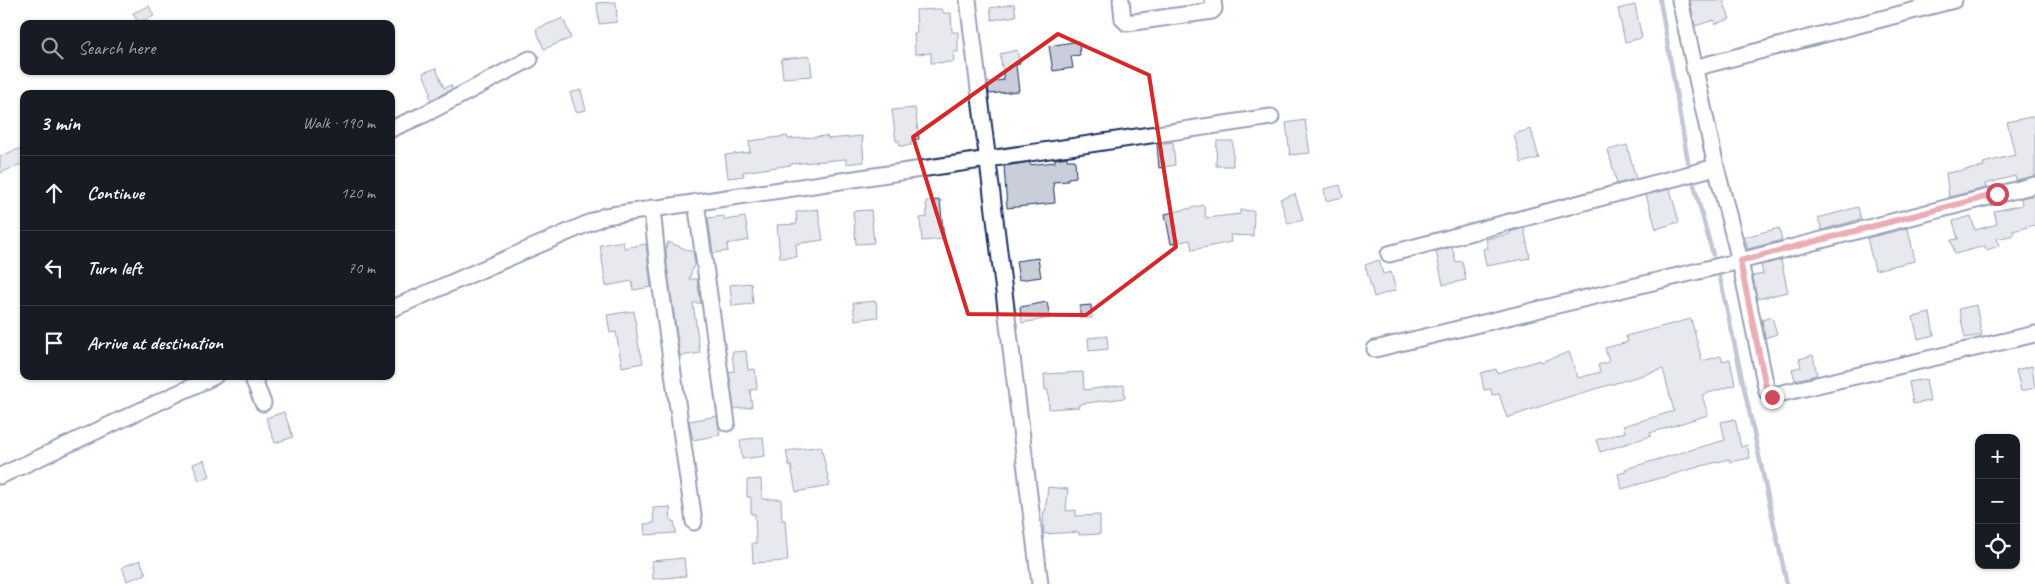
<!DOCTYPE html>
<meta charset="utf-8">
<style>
body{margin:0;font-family:Caveat,sans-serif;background:#242831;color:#f1f3f6}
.controls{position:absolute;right:15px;bottom:15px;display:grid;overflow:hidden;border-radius:10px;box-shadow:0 1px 4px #0004}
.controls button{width:45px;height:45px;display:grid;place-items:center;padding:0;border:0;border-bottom:1px solid #363941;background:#171b24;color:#f1f3f6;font:25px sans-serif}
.stop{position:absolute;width:15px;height:15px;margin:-11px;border:4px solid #d1495b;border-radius:50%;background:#fff}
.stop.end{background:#d1495b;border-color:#fff;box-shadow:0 1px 5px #0008}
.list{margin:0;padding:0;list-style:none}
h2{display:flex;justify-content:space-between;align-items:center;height:65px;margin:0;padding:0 20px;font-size:21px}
h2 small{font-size:16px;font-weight:400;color:#9ea1a6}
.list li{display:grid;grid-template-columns:32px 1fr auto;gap:15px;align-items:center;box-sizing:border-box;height:75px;padding:0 20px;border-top:1px solid #363941}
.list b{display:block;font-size:19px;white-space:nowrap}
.list em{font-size:16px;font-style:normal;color:#9ea1a6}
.icon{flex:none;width:28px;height:28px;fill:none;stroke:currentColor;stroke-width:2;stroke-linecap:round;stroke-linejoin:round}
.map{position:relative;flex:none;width:2035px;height:584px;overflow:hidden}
.search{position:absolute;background:#171b24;box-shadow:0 1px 4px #0004;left:20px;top:20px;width:375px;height:55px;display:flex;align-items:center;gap:12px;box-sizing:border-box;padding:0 18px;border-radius:10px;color:#9ea1a6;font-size:19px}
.panel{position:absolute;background:#171b24;box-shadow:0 1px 4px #0004;left:20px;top:90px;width:375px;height:290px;border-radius:10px}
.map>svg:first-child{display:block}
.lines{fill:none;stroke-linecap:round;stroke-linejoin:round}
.stream{stroke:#77839f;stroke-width:4.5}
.building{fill:#caceda;stroke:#1b2f5e}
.street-casing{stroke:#1b2f5e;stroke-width:19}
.street{stroke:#fff;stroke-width:15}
.route{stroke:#d1495b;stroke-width:6}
.marked{fill:none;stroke:#d62828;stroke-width:4;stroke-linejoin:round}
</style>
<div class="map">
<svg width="2035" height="584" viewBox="0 0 2035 584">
<rect width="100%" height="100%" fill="#fff"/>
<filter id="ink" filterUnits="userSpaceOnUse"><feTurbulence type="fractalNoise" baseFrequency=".02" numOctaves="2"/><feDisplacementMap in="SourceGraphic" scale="10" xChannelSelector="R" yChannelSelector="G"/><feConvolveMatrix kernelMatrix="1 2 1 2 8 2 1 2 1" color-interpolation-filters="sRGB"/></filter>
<g filter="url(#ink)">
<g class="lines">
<path class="stream" d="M 1660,0 L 1688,162
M 1694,185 L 1713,255
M 1720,278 L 1787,584"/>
</g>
<path class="building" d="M 1690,0 L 1723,0 L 1730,19 L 1715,24 L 1714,20 L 1695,26 Z
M 616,2 L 617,22 L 599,24 L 597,3 Z
M 1014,4 L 1016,16 L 992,20 L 990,8 Z
M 1635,5 L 1642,38 L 1625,42 L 1618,9 Z
M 149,6 L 154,16 L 138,23 L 133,13 Z
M 942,9 L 943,13 L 951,13 L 952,32 L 958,32 L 958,52 L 953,52 L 954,62 L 931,63 L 931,53 L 915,54 L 914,34 L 917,33 L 916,10 Z
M 563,18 L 571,38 L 544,49 L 536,29 Z
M 1079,41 L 1080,55 L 1071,56 L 1073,68 L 1053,71 L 1049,46 Z
M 1017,50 L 1020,64 L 1016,65 L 1019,91 L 989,94 L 988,82 L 1004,80 L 1000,54 Z
M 810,56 L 812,76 L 783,78 L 781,59 Z
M 436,68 L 444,88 L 451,85 L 452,89 L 431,100 L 429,94 L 431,93 L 423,73 Z
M 581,90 L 586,110 L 576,112 L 570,93 Z
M 915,108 L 919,139 L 911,140 L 912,145 L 900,146 L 899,141 L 896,141 L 892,110 Z
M 2035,116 L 2035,176 L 2016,180 L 2015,176 L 1985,184 L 1986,188 L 1949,197 L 1946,173 L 1984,167 L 1983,163 L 2015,155 L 2007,122 Z
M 1305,120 L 1310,153 L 1290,155 L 1286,123 Z
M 1531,129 L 1539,158 L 1521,163 L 1514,134 Z
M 787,136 L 788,139 L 827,136 L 828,139 L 862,136 L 864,162 L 846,164 L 846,159 L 791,164 L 791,165 L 743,172 L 744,176 L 728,178 L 725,155 L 750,152 L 749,141 Z
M 1217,141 L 1233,141 L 1233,166 L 1216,166 Z
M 1173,142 L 1175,165 L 1159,168 L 1157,144 Z
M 1627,145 L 1636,179 L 1617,184 L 1608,150 Z
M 24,147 L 24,163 L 0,173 L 0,156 Z
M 1067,157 L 1067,160 L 1075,160 L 1076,177 L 1068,178 L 1068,181 L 1053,182 L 1055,203 L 1007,208 L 1004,166 L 1030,162 L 1030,165 L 1055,162 L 1055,159 Z
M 1340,185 L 1343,197 L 1326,201 L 1324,189 Z
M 1670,189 L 1679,222 L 1656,229 L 1646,195 Z
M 1295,194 L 1303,220 L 1288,224 L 1280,199 Z
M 2035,195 L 2035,225 L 2013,231 L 2014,235 L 1997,239 L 1999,246 L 1986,250 L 1985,246 L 1955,254 L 1951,240 L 1958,239 L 1953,221 L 1971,216 L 1975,230 L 1997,224 L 1994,211 L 2022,205 L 2021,198 Z
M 940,200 L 944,239 L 922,241 L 920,218 L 927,217 L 926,201 Z
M 1204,205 L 1206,218 L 1240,214 L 1240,210 L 1254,211 L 1253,236 L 1230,235 L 1231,242 L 1192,250 L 1190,240 L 1171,244 L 1165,214 Z
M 1858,207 L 1861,219 L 1822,230 L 1818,218 Z
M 818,209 L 823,240 L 796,244 L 797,257 L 780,258 L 777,225 L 797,224 L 796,212 Z
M 871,210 L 874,243 L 856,244 L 853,211 Z
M 724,216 L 725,220 L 745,217 L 749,240 L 727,244 L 728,251 L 713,253 L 708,218 Z
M 1524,228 L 1530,258 L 1486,266 L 1483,249 L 1488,248 L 1486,239 L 1510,234 L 1510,232 Z
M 1779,228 L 1782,240 L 1748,249 L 1744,237 Z
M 1908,228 L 1915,261 L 1875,270 L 1867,238 Z
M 623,241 L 624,248 L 646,244 L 651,287 L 633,290 L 632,281 L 606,286 L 600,245 Z
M 668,242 L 693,252 L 695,263 L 689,279 L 697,279 L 701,303 L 693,303 L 700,353 L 680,356 L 667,266 L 666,248 Z
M 1452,247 L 1456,262 L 1462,261 L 1466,280 L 1443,285 L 1436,251 Z
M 1038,258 L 1041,277 L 1019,280 L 1016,261 Z
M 1379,260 L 1383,274 L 1391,272 L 1396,290 L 1374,297 L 1365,265 Z
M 1781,260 L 1788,292 L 1757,299 L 1753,276 L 1763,274 L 1761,265 Z
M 751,283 L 753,304 L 732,306 L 730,285 Z
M 876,301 L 878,317 L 855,320 L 853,303 Z
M 1047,302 L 1050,318 L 1022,323 L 1020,307 Z
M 1091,305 L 1092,318 L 1080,318 L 1080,306 Z
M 1976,305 L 1982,335 L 1965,338 L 1959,309 Z
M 634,311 L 639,349 L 640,349 L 643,363 L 622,367 L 616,332 L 610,333 L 607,315 Z
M 1930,313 L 1934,335 L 1918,339 L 1913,317 Z
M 1772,317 L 1777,334 L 1765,338 L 1762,320 Z
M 1691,319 L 1702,361 L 1721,356 L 1722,361 L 1730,359 L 1735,385 L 1702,395 L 1708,415 L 1650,433 L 1651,436 L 1600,452 L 1596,440 L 1625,432 L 1623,426 L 1674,411 L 1663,369 L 1562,399 L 1507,418 L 1499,394 L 1492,395 L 1491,389 L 1484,390 L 1481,373 L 1496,369 L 1497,373 L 1540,360 L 1541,362 L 1569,352 L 1578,378 L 1600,372 L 1598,365 L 1609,362 L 1605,348 L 1628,342 L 1626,336 Z
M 1107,336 L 1108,349 L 1089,351 L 1088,338 Z
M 746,351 L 748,370 L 755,369 L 757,389 L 750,390 L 752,407 L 734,409 L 729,372 L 734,371 L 732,352 Z
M 1813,355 L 1817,375 L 1795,380 L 1792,369 L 1801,367 L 1799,359 Z
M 2032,366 L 2035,388 L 2021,391 L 2016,370 Z
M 1083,372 L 1084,390 L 1124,385 L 1125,398 L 1079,404 L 1079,407 L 1049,409 L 1048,390 L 1045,390 L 1044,374 Z
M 1926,379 L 1930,401 L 1913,404 L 1909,382 Z
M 284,412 L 293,437 L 275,443 L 266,418 Z
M 717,416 L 720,435 L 693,440 L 689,421 Z
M 1735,419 L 1741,447 L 1747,445 L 1750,458 L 1730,462 L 1729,459 L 1702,466 L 1622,489 L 1618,474 L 1626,472 L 1625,469 L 1725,440 L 1721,422 Z
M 763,437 L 765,456 L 742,459 L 740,440 Z
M 821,446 L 830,486 L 796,492 L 791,466 L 789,466 L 786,451 Z
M 204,460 L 210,476 L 199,481 L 193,464 Z
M 761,479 L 762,499 L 781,499 L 782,520 L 785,520 L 788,561 L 753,563 L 752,543 L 756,543 L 755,514 L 751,514 L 751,497 L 747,497 L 747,480 Z
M 1048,487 L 1068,489 L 1066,511 L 1076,510 L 1076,516 L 1100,515 L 1100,534 L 1079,535 L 1079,532 L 1044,534 L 1043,512 L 1045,512 Z
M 670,507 L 671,521 L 674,521 L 676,533 L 645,535 L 644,524 L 654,523 L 653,508 Z
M 684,558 L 686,576 L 653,579 L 652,561 Z
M 140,560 L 146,574 L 127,581 L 122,567 Z"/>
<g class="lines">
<defs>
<path id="street" d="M 968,0 L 1040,584
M 1121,0 L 1123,19 L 1127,23 L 1212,11 L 1214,9 L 1213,0
M 1680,0 L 1716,167 L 1740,261 L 1767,392 L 1770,396 L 2035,334
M 1694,68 L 1954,0
M 391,129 L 425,114 L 530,59
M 696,202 L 727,423
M 652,208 L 658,267 L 694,522
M 1389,254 L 1716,167
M 391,309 L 605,216 L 1271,117
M 1375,349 L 1740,261 L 2035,185
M 252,376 L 263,403
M 0,476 L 215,376"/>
</defs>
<use href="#street" class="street-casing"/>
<use href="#street" class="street"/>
</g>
</g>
<g class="lines" filter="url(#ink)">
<path class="route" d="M 1772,397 L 1767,392 L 1740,261 L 1997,194"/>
</g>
<path d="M0 0H2035V584H0ZM 1058,34 L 1149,75 L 1176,247 L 1086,315 L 968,314 L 913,137 Z" fill="#fff" fill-opacity=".55" fill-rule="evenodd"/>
<path class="marked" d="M 1058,34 L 1149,75 L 1176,247 L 1086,315 L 968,314 L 913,137 Z"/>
</svg>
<div class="controls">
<button>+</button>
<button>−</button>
<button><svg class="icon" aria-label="locate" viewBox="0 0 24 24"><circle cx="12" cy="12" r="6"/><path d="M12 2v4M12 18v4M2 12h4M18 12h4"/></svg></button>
</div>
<div class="stop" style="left:1997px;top:194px"></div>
<div class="stop end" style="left:1772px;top:397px"></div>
<div class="search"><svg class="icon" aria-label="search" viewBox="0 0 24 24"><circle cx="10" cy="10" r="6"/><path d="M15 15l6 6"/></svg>Search here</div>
<section class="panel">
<h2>3 min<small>Walk · 190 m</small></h2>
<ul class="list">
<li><svg class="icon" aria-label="ahead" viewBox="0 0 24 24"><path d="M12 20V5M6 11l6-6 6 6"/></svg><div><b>Continue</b></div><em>120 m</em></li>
<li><svg class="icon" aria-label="left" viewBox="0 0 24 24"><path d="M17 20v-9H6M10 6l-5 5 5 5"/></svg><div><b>Turn left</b></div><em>70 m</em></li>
<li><svg class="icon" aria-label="arrive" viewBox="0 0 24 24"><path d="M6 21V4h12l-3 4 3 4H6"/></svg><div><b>Arrive at destination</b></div></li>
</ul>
</section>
</div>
